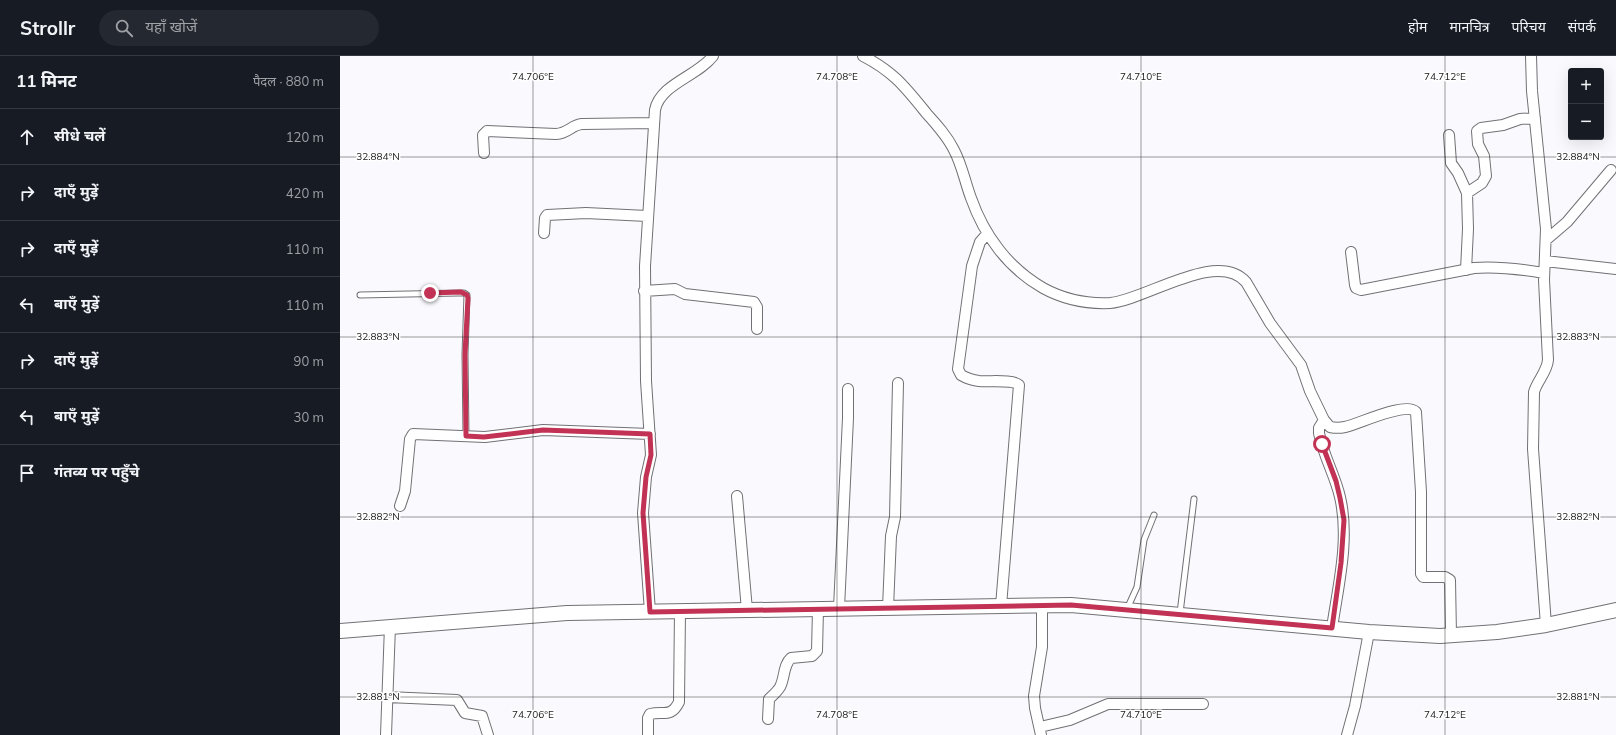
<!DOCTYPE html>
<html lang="hi">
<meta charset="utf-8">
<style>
body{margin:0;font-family:Mulish,"Noto Sans Devanagari",sans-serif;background:#242831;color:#f1f3f6}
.controls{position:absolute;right:12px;top:12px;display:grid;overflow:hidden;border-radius:4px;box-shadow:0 4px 16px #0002}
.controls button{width:36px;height:36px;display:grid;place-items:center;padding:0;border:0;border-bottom:1px solid #363941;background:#171b24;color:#f1f3f6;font:20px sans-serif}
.stop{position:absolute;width:12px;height:12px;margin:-9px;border:3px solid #c23254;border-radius:50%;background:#fff}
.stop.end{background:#c23254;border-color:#fff;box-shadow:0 1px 4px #0008}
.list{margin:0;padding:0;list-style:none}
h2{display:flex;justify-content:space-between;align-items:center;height:52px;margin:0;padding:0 16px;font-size:17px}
h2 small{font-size:13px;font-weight:400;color:#9ea1a6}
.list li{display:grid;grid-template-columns:26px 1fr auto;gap:12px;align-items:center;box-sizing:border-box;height:56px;padding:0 16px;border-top:1px solid #363941}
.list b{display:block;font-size:15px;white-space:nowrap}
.list em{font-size:13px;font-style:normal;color:#9ea1a6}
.icon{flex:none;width:22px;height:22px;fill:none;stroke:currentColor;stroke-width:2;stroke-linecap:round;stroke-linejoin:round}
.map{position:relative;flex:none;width:1276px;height:679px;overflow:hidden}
header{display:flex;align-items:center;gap:24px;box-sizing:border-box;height:56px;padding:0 20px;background:#171b24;border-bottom:1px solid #363941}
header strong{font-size:19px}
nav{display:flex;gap:22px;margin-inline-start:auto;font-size:14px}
.search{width:280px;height:36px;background:#242831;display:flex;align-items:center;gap:10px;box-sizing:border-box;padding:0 14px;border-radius:22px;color:#9ea1a6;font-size:15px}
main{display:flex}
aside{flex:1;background:#171b24}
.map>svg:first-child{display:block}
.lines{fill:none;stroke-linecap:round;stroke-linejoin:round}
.lane-casing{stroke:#717175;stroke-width:7}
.street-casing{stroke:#717175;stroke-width:12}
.secondary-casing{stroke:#717175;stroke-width:16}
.lane{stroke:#fff;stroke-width:5}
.street{stroke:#fff;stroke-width:10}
.secondary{stroke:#fff;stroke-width:14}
.route{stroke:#c23254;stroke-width:5}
.ticks{fill:none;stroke:#212122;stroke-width:1;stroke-opacity:0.45}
.ticks-label{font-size:10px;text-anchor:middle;fill:#212122;stroke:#fff;stroke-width:3;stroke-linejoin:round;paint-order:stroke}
</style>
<header>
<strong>Strollr</strong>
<div class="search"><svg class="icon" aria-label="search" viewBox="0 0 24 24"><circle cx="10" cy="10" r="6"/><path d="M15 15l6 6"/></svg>यहाँ खोजें</div>
<nav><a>होम</a><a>मानचित्र</a><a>परिचय</a><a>संपर्क</a></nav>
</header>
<main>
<aside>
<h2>11 मिनट<small>पैदल · 880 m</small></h2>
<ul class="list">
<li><svg class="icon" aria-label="ahead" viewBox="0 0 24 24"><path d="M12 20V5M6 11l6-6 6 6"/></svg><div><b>सीधे चलें</b></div><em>120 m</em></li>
<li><svg class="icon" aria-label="right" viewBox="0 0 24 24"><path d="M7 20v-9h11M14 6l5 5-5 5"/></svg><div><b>दाएँ मुड़ें</b></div><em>420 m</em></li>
<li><svg class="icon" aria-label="right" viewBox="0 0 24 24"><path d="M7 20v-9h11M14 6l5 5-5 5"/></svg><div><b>दाएँ मुड़ें</b></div><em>110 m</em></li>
<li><svg class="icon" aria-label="left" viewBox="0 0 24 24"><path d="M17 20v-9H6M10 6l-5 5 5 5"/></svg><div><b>बाएँ मुड़ें</b></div><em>110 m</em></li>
<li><svg class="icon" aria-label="right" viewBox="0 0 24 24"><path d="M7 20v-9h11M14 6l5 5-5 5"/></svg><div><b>दाएँ मुड़ें</b></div><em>90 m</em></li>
<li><svg class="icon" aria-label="left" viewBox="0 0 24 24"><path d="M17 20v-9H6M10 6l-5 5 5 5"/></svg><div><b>बाएँ मुड़ें</b></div><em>30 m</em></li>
<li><svg class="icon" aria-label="arrive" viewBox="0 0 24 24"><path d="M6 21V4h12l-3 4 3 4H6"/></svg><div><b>गंतव्य पर पहुँचे</b></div></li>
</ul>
</aside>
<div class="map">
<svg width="1276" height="679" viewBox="0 0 1276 679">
<rect width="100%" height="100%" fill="#fafafe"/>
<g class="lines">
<defs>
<path id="lane" d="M 20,239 L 118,237 L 124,237 L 127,239 L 125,298 L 126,380
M 787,553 L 797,531 L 804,484 L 814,459
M 840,557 L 854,443"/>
<path id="street" d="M 523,0 C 554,16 565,31 587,58 C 597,69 607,80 614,94 C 622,109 625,126 631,142 C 644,179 668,212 703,232 C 723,243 747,248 770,247 C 806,244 877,193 906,226 L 930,267 L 961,309 L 970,335 L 984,364 L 979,372 L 979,377 C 983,399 995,419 1000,441 C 1010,484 998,530 992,572
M 1191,0 L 1192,35 L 1206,173 L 1204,224 L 1208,304 C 1207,316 1197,325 1194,336 L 1193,393 L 1206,569
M 1109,79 L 1111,107 L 1118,117 L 1127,137
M 144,97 L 143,79 L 147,75 L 216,78 C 229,77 231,69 242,68 L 314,67
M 204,177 L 205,162 L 207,159 L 246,157 L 307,160
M 647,178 L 640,186 L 632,210 L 618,313 L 621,319 C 626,322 632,324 639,325 C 648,326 673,323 679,329 L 661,550
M 1206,184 L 1227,166 L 1271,114
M 1011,196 L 1015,229 L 1016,232 L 1021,234 L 1134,212 C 1158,210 1180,213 1204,217
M 1205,205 L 1276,213
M 1126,214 L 1128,173 L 1127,137 L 1142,127 L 1146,120 L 1144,100 L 1138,88 L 1137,75 L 1141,72 L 1163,69 L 1180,63 L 1195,62
M 304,235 L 335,233 L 345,238 L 414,246 L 417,251 L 417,273
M 984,364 L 990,371 C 995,372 1000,372 1005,371 C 1019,368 1066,345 1076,356 L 1081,436 L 1081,518 L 1083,521 L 1105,521 L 1110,524 L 1111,579
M 397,440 L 407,554
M 60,450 L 65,435 L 70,383 L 73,378 L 145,381 L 203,374 L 310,378
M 499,552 L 508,362 L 508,333
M 548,552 L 551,480 L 555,461 L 558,327
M 310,556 L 303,457 L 306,421 L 311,399 L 306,325 L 305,210 L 315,54 C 320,28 358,20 373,0
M 47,641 L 117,644 L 125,657 L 142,660 L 148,679
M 428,663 L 429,643 C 433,639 437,636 440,631 C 445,622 443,609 451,602 L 472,600 L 477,595 L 478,553
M 700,671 L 730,664 L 768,648 L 863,648
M 46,679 L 50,570
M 308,679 L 308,662 L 310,658 C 324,655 331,662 339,646 L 340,555
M 701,679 L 695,652 L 694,640 L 702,591 L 702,549
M 1007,679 L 1015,650 L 1029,576"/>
<path id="secondary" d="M 0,575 L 227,557 L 731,549 L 1029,576 L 1100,580 L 1157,576 L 1206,569 L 1276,554"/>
</defs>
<use href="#lane" class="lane-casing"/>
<use href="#street" class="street-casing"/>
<use href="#secondary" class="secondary-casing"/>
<use href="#lane" class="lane"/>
<use href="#street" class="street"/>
<use href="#secondary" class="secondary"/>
</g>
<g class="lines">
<path class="route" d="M 90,237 L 121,236 L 127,239 L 128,242 L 125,298 L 126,380 L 144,381 L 203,374 L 310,378 L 311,399 L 306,421 L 303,457 L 310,556 L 731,549 L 992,572 L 1001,507 L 1004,464 L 1000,442 L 996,425 L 982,388"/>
</g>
<path class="ticks" d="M 193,0 L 193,679M 497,0 L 497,679M 801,0 L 801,679M 1105,0 L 1105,679M 0,101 L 1276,101M 0,281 L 1276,281M 0,461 L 1276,461M 0,641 L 1276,641"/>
<g class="ticks-label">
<text x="193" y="24">74.706°E</text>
<text x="497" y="24">74.708°E</text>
<text x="801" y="24">74.710°E</text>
<text x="1105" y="24">74.712°E</text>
<text x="38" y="104">32.884°N</text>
<text x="1238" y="104">32.884°N</text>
<text x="38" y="284">32.883°N</text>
<text x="1238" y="284">32.883°N</text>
<text x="38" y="464">32.882°N</text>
<text x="1238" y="464">32.882°N</text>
<text x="38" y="644">32.881°N</text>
<text x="1238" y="644">32.881°N</text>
<text x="193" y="662">74.706°E</text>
<text x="497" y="662">74.708°E</text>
<text x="801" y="662">74.710°E</text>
<text x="1105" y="662">74.712°E</text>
</g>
</svg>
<div class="controls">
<button>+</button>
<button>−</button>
</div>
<div class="stop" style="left:982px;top:388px"></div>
<div class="stop end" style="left:90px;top:237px"></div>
</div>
</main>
